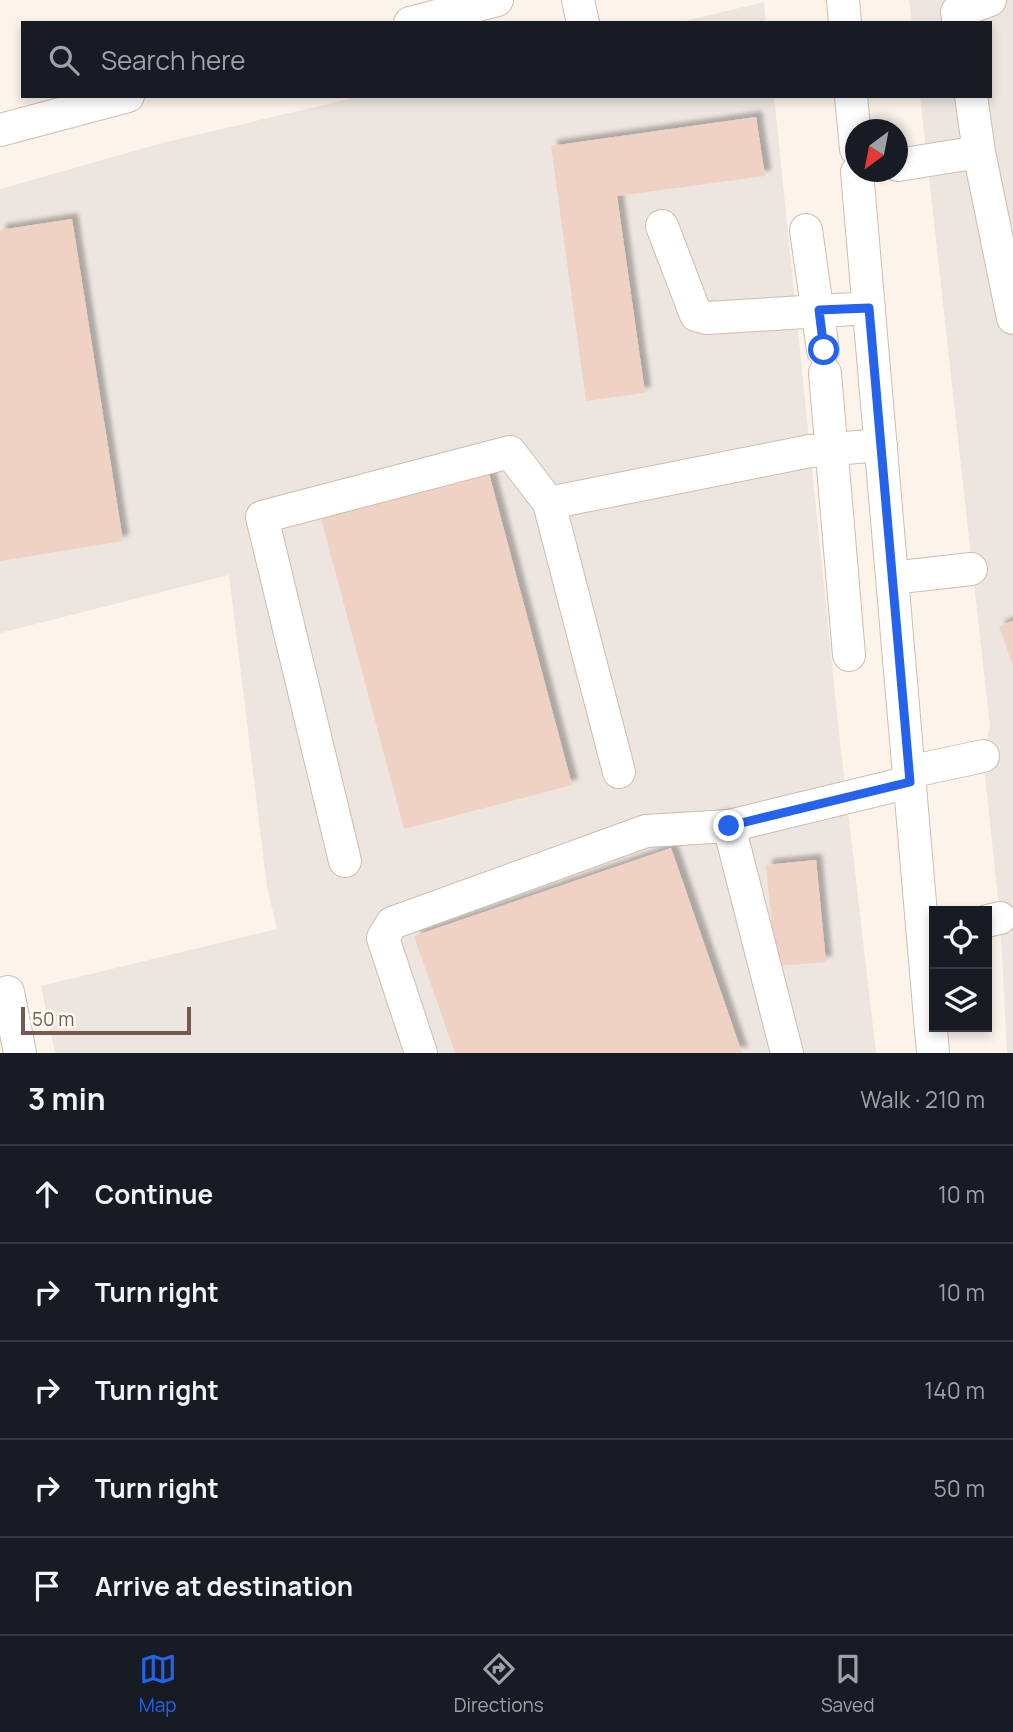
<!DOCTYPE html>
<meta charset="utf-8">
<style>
body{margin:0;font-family:Manrope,sans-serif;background:#20242c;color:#f1f3f6}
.controls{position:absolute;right:21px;bottom:21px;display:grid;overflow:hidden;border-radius:0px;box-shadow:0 4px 10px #0003}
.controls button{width:63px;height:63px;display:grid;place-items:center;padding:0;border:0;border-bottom:2px solid #363941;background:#171b24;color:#f1f3f6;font:35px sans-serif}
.compass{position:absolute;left:845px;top:119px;width:63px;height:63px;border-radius:50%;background:#171b24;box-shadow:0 4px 10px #0003;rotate:212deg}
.scale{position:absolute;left:21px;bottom:18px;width:170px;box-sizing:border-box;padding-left:7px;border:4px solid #775a4e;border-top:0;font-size:19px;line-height:24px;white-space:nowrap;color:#775a4e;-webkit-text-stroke:5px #fef8f2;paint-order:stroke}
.stop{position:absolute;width:21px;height:21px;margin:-16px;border:5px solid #2563eb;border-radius:50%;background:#fff}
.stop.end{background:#2563eb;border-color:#fff;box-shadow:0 2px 7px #0008}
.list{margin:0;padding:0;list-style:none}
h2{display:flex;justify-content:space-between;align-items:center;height:91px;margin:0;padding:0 28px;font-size:30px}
h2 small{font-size:23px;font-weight:400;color:#9ea1a6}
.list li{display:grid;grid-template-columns:46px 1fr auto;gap:21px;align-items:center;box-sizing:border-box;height:98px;padding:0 28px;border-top:2px solid #363941}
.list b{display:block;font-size:26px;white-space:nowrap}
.list em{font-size:23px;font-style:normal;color:#9ea1a6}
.icon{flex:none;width:38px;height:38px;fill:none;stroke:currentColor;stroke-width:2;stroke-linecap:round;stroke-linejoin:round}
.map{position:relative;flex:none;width:1013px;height:1053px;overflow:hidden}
.search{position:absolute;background:#171b24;box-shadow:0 4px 10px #0003;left:21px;right:21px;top:21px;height:77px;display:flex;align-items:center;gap:18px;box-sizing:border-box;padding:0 24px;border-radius:0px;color:#9ea1a6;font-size:26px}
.sheet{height:581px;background:#171b24}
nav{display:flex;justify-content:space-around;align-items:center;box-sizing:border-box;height:98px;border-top:2px solid #363941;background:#171b24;font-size:19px;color:#9ea1a6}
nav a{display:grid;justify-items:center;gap:4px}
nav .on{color:#2563eb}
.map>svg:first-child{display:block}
.industrial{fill:#ece5e0}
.building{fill:#f0d2c4;filter:url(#shadow)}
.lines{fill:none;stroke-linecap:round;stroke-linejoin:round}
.minor-casing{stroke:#cebcb0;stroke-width:34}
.minor{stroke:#fff;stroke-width:32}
.route{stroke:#2563eb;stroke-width:9}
</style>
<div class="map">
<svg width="1013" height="1053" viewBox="0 0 1013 1053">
<defs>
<filter id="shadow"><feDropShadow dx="6" dy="-6" stdDeviation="2" flood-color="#0004"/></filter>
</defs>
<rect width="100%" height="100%" fill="#fcf4eb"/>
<path class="industrial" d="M 909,0 L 1013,0 L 1013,1053 L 1007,1053 L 1000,918 L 983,756 L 990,727 L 920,96 L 990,96 L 990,23 L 912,23 Z
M 764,2 L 766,23 L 677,23 Z
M 362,96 L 774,96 L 839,733 L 876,1053 L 55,1053 L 41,986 L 277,929 L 267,887 L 229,575 L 0,633 L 0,189 L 166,142 Z"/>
<path class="building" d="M 756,117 L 765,176 L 617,196 L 645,393 L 586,401 L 551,146 Z
M 72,219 L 123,541 L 0,561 L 0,230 Z
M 487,466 L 572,785 L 404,829 L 319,511 Z
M 1013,621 L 1013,666 L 999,626 Z
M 671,848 L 742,1053 L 455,1053 L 414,936 Z
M 816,860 L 826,962 L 776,966 L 766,865 Z"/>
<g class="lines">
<defs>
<path id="minor" d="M 578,0 L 583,23
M 843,0 L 845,23
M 410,23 L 497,0
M 959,23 L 957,12 L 990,0
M 851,96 L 856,149
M 971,96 L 979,152
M 0,130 L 128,96
M 898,165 L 979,152 L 1013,318
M 857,172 L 933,1053
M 662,226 L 696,315 L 707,318 L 869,308
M 806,230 L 823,350
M 825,373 L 849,655
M 549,503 L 810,451 L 881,445
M 892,578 L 971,569
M 909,772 L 983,756
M 729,826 L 787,1053
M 345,861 L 262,517 L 510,452 L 549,503 L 619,772
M 987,921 L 1000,918
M 8,992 L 20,1053
M 421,1053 L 383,938 L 392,923 L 646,831 L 729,826 L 910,782"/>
</defs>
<use href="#minor" class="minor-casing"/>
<use href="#minor" class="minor"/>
</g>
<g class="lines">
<path class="route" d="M 729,826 L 910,782 L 869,308 L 819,310 L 824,350"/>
</g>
</svg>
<div class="controls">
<button><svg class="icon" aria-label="locate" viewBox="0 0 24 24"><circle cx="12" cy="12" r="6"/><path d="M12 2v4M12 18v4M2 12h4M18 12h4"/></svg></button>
<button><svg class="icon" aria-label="layers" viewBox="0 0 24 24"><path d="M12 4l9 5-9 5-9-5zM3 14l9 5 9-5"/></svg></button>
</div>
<svg class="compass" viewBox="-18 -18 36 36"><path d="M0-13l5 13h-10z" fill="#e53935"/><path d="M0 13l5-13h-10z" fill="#9ea1a6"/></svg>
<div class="scale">50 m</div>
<div class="stop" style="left:824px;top:350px"></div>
<div class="stop end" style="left:729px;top:826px"></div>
<div class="search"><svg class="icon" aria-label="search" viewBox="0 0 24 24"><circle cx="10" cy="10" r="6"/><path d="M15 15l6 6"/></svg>Search here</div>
</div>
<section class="sheet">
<h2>3 min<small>Walk · 210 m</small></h2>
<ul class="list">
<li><svg class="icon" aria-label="ahead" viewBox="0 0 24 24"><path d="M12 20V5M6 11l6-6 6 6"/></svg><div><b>Continue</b></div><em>10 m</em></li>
<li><svg class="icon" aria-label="right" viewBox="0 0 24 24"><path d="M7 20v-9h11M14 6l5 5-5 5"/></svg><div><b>Turn right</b></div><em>10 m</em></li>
<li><svg class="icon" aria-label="right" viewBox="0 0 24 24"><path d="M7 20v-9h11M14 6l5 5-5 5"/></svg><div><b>Turn right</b></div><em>140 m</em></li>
<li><svg class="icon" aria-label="right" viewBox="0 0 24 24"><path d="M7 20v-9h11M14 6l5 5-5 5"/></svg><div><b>Turn right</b></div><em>50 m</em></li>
<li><svg class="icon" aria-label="arrive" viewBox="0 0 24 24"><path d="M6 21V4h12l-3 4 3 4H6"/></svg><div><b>Arrive at destination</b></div></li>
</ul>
</section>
<nav>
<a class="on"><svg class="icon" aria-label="map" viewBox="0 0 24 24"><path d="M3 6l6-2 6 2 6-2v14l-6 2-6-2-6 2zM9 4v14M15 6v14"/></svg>Map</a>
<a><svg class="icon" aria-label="directions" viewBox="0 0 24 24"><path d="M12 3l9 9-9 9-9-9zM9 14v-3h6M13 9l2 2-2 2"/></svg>Directions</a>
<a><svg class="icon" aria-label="saved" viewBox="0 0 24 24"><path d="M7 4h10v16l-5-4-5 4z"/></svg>Saved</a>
</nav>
